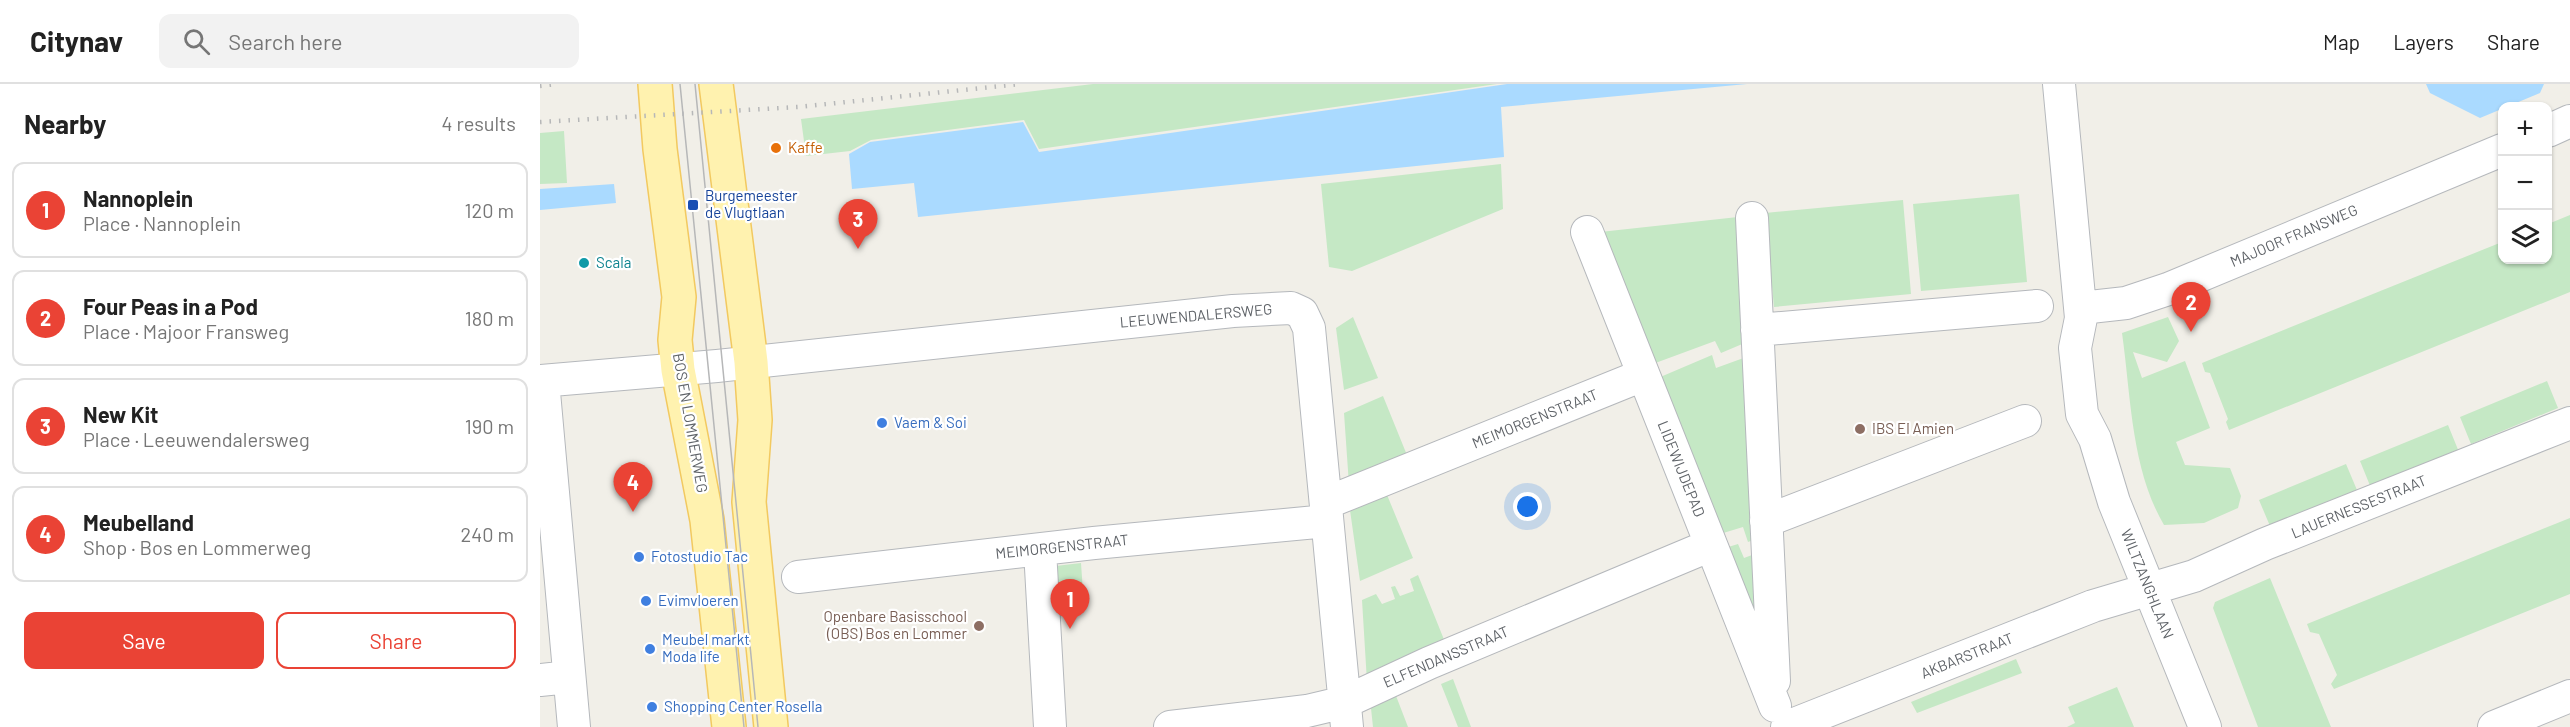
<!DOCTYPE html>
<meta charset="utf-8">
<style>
body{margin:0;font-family:Barlow,sans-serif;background:#f2f2f2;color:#222}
.controls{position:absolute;right:18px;top:18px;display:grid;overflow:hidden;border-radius:12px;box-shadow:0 2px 4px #0004}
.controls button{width:54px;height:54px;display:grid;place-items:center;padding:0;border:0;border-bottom:2px solid #e0e0e0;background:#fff;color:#222;font:30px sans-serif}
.you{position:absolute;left:988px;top:423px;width:21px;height:21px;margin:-15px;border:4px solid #fff;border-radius:50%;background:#1a73e8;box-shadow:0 0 0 9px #1a73e833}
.badge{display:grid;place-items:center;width:39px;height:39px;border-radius:50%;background:#ea4335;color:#fff;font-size:20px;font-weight:700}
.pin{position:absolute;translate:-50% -50px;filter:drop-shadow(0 2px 3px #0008)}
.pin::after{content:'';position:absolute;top:32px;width:21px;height:18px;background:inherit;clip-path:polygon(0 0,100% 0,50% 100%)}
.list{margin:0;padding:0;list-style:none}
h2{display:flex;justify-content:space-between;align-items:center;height:78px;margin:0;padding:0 24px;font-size:26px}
h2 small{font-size:20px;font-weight:400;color:#767676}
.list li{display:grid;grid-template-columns:39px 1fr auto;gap:18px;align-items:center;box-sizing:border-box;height:96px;margin:0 12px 12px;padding:0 12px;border:2px solid #e0e0e0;border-radius:12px}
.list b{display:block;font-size:22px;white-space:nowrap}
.list p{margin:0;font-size:20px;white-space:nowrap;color:#767676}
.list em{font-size:20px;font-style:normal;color:#767676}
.actions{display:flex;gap:12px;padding:18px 24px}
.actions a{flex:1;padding:14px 0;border:2px solid #ea4335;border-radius:12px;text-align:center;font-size:21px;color:#ea4335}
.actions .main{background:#ea4335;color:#fff}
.icon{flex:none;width:33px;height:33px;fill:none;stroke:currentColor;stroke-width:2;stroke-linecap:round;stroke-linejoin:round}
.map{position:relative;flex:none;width:2030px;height:643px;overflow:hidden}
header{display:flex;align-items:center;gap:36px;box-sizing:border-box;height:84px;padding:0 30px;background:#fff;border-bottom:2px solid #e0e0e0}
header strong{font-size:28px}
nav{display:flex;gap:33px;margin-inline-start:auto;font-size:21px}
.search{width:420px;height:54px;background:#f2f2f2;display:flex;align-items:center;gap:15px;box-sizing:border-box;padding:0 21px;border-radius:12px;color:#767676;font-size:22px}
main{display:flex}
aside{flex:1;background:#fff}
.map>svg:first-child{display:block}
.green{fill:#c5e8c5}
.water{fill:#aadaff}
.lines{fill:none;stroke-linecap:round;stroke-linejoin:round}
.minor-casing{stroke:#b5b8bc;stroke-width:34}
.major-casing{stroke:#f2c960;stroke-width:36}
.minor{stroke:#fff;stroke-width:32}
.major{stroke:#fff2af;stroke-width:33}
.tram{stroke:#b6b7b8;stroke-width:1.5}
.rail{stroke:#b6b7b8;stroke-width:4.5;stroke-dasharray:1.5 8;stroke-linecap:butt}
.food-dot{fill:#e8710a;stroke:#fff;stroke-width:2}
.transit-dot{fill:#1a4fb4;stroke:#fff;stroke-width:2}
.culture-dot{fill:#0f9aa8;stroke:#fff;stroke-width:2}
.shop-dot{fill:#3f7fe0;stroke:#fff;stroke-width:2}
.education-dot{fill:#8d6e63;stroke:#fff;stroke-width:2}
.labels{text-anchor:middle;stroke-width:4.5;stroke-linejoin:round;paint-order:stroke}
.food-label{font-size:15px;fill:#c56008;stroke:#fff;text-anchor:start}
.transit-label{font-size:15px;fill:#164399;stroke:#fff;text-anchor:start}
.street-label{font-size:15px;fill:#5f6368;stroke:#fff}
.culture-label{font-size:15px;fill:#0d838f;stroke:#fff;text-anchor:start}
.shop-label{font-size:15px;fill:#366cbe;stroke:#fff;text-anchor:start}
.education-label{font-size:15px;fill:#785e54;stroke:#fff;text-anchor:start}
</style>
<header>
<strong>Citynav</strong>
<div class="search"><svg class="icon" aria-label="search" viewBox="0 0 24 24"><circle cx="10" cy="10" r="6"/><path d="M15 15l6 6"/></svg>Search here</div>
<nav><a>Map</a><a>Layers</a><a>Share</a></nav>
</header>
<main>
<aside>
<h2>Nearby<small>4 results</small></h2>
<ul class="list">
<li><span class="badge">1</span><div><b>Nannoplein</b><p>Place · Nannoplein</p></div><em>120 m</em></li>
<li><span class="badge">2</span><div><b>Four Peas in a Pod</b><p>Place · Majoor Fransweg</p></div><em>180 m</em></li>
<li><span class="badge">3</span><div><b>New Kit</b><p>Place · Leeuwendalersweg</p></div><em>190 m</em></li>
<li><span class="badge">4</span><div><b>Meubelland</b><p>Shop · Bos en Lommerweg</p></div><em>240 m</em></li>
</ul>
<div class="actions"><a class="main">Save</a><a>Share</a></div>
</aside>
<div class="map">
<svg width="2030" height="643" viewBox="0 0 2030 643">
<rect width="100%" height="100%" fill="#f1efe8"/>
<path class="green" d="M 553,0 L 957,0 L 499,65 L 484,36 L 331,56 L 310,67 L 266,72 L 261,35 Z
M 24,47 L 27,99 L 0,100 L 0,49 Z
M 961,80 L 963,125 L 812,187 L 789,183 L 781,100 Z
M 1479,110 L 1487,198 L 1381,207 L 1373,120 Z
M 1363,116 L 1371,210 L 1234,223 L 1225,129 Z
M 2030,131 L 2030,208 L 1689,346 L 1686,338 L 1688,335 L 1670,289 L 1665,288 L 1662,279 L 1962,158 L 1962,176 L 2008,176 L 2008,140 Z
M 1198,133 L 1207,258 L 1181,269 L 1175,257 L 1110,281 L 1060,148 Z
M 813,233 L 838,294 L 804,306 L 796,244 Z
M 1628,233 L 1639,257 L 1627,278 L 1593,268 L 1602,294 L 1645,277 L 1670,344 L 1636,358 L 1645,381 L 1690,384 L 1701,412 L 1698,424 L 1664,439 L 1624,441 C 1591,385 1591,312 1582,249 Z
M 1172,271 L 1176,284 L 1209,272 L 1221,453 L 1208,458 L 1203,443 L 1180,450 L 1118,294 Z
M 2007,297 L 2018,324 L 1931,360 L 1920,333 Z
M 843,312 L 871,381 L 809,401 L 804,329 Z
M 1908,341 L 1919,368 L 1831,404 L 1820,377 Z
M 1806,380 L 1817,406 L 1730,442 L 1719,416 Z
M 845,406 L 873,474 L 820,497 L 809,419 Z
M 2030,434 L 2030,510 L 1794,605 L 1791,600 L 1797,591 L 1779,550 L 1770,548 L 1767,540 Z
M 1198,460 L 1204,474 L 1220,468 L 1220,547 L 1185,464 Z
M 541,479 L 543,508 L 510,512 L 507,483 Z
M 878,491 L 907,563 L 827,598 L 822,516 L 836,510 L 842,520 L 855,515 L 851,503 L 855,502 L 860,512 L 874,507 L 870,495 Z
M 1730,494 L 1791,643 L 1718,643 L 1673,524 L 1675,518 Z
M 1476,575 L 1482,589 L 1377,629 L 1371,618 Z
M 913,595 L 931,643 L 918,643 L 901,600 Z
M 1577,603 L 1594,643 L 1527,643 L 1535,639 L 1528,623 Z
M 853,604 L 868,643 L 833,643 L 830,615 Z"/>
<path class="water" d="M 967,0 L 1207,0 L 961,23 L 964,73 L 378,133 L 374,99 L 312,105 L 309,70 L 330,58 L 483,38 L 499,68 Z
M 1886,0 L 2004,0 L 2000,9 L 1940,34 L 1890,9 Z
M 74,100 L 76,119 L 0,126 L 0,105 Z"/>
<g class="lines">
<defs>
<path id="minor" d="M 1519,0 L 1541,234 L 1535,264 L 1542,330 L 1555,355 L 1574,418 L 1665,643
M 2008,47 L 2030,37
M 1212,134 L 1234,597
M 1047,148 L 1235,622
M 1541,224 L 1586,219 L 1628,205 L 1962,66
M 1217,246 L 1497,222
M 0,297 L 177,282 L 693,227 L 751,224 L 762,229 L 769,244 L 807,643
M 3,297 L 34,643
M 786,419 L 1103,291
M 1226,437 L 1485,337
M 500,466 L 510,643
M 258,493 L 554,459 L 787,437
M 0,596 L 29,593
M 630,643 L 767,627 L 805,618 L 889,579 L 1171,461
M 1247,643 L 1553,522 L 1654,492 L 1725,460 L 2030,339
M 1954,643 L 2030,612"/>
<path id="major" d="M 115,0 L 120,65 L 139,213 L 135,256 L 138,286 L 167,436 L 189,643
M 176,0 L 211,278 L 215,336 L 209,418 L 231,643"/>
</defs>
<use href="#minor" class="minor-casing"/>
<use href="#major" class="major-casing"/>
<use href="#minor" class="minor"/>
<use href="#major" class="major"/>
<path class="tram" d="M 140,0 L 204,643
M 155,0 L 218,643"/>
<path class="rail" d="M 0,2 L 17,0
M 0,38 L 258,23 L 481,0"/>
</g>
<circle class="food-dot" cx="236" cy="64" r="6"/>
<rect class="transit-dot" x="147" y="115" width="12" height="12" rx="3"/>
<circle class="culture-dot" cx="44" cy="179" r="6"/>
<g class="shop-dot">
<circle cx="342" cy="339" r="6"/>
<circle cx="99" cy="473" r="6"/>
<circle cx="106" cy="517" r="6"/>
<circle cx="110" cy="565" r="6"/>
<circle cx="112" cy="623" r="6"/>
</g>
<g class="education-dot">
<circle cx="1320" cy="345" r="6"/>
<circle cx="439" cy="542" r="6"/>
</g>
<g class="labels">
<g class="food-label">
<text x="248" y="69">Kaffe</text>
</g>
<g class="transit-label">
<text x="165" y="117">Burgemeester<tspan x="165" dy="17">de Vlugtlaan</tspan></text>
</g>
<g class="street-label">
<text transform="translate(1754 152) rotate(-23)" y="5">MAJOOR FRANSWEG</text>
<text transform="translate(656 232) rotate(-5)" y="5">LEEUWENDALERSWEG</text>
<text transform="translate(995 335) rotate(-22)" y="5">MEIMORGENSTRAAT</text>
<text transform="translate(150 339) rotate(80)" y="5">BOS EN LOMMERWEG</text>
<text transform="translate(1141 385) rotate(68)" y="5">LIDEWIJDEPAD</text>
<text transform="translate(1819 423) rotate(-22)" y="5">LAUERNESSESTRAAT</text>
<text transform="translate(522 463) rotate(-6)" y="5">MEIMORGENSTRAAT</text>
<text transform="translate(1607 500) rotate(68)" y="5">WILTZANGHLAAN</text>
<text transform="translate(1427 572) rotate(-22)" y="5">AKBARSTRAAT</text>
<text transform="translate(906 573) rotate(-23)" y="5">ELFENDANSSTRAAT</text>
</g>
<g class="culture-label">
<text x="56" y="184">Scala</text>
</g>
<g class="shop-label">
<text x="354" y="344">Vaem &amp; Soi</text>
<text x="111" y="478">Fotostudio Tac</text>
<text x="118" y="522">Evimvloeren</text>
<text x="122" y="561">Meubel markt<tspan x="122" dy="17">Moda life</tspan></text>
<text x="124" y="628">Shopping Center Rosella</text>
</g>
<g class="education-label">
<text x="1332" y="350">IBS El Amien</text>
<text x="427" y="538" text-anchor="end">Openbare Basisschool<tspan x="427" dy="17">(OBS) Bos en Lommer</tspan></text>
</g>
</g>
</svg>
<div class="controls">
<button>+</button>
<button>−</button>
<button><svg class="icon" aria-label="layers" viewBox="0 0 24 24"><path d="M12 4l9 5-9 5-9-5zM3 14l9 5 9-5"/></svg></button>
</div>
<div class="you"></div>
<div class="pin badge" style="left:530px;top:545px">1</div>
<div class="pin badge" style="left:1651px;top:248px">2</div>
<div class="pin badge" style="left:318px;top:165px">3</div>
<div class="pin badge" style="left:93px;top:428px">4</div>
</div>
</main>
